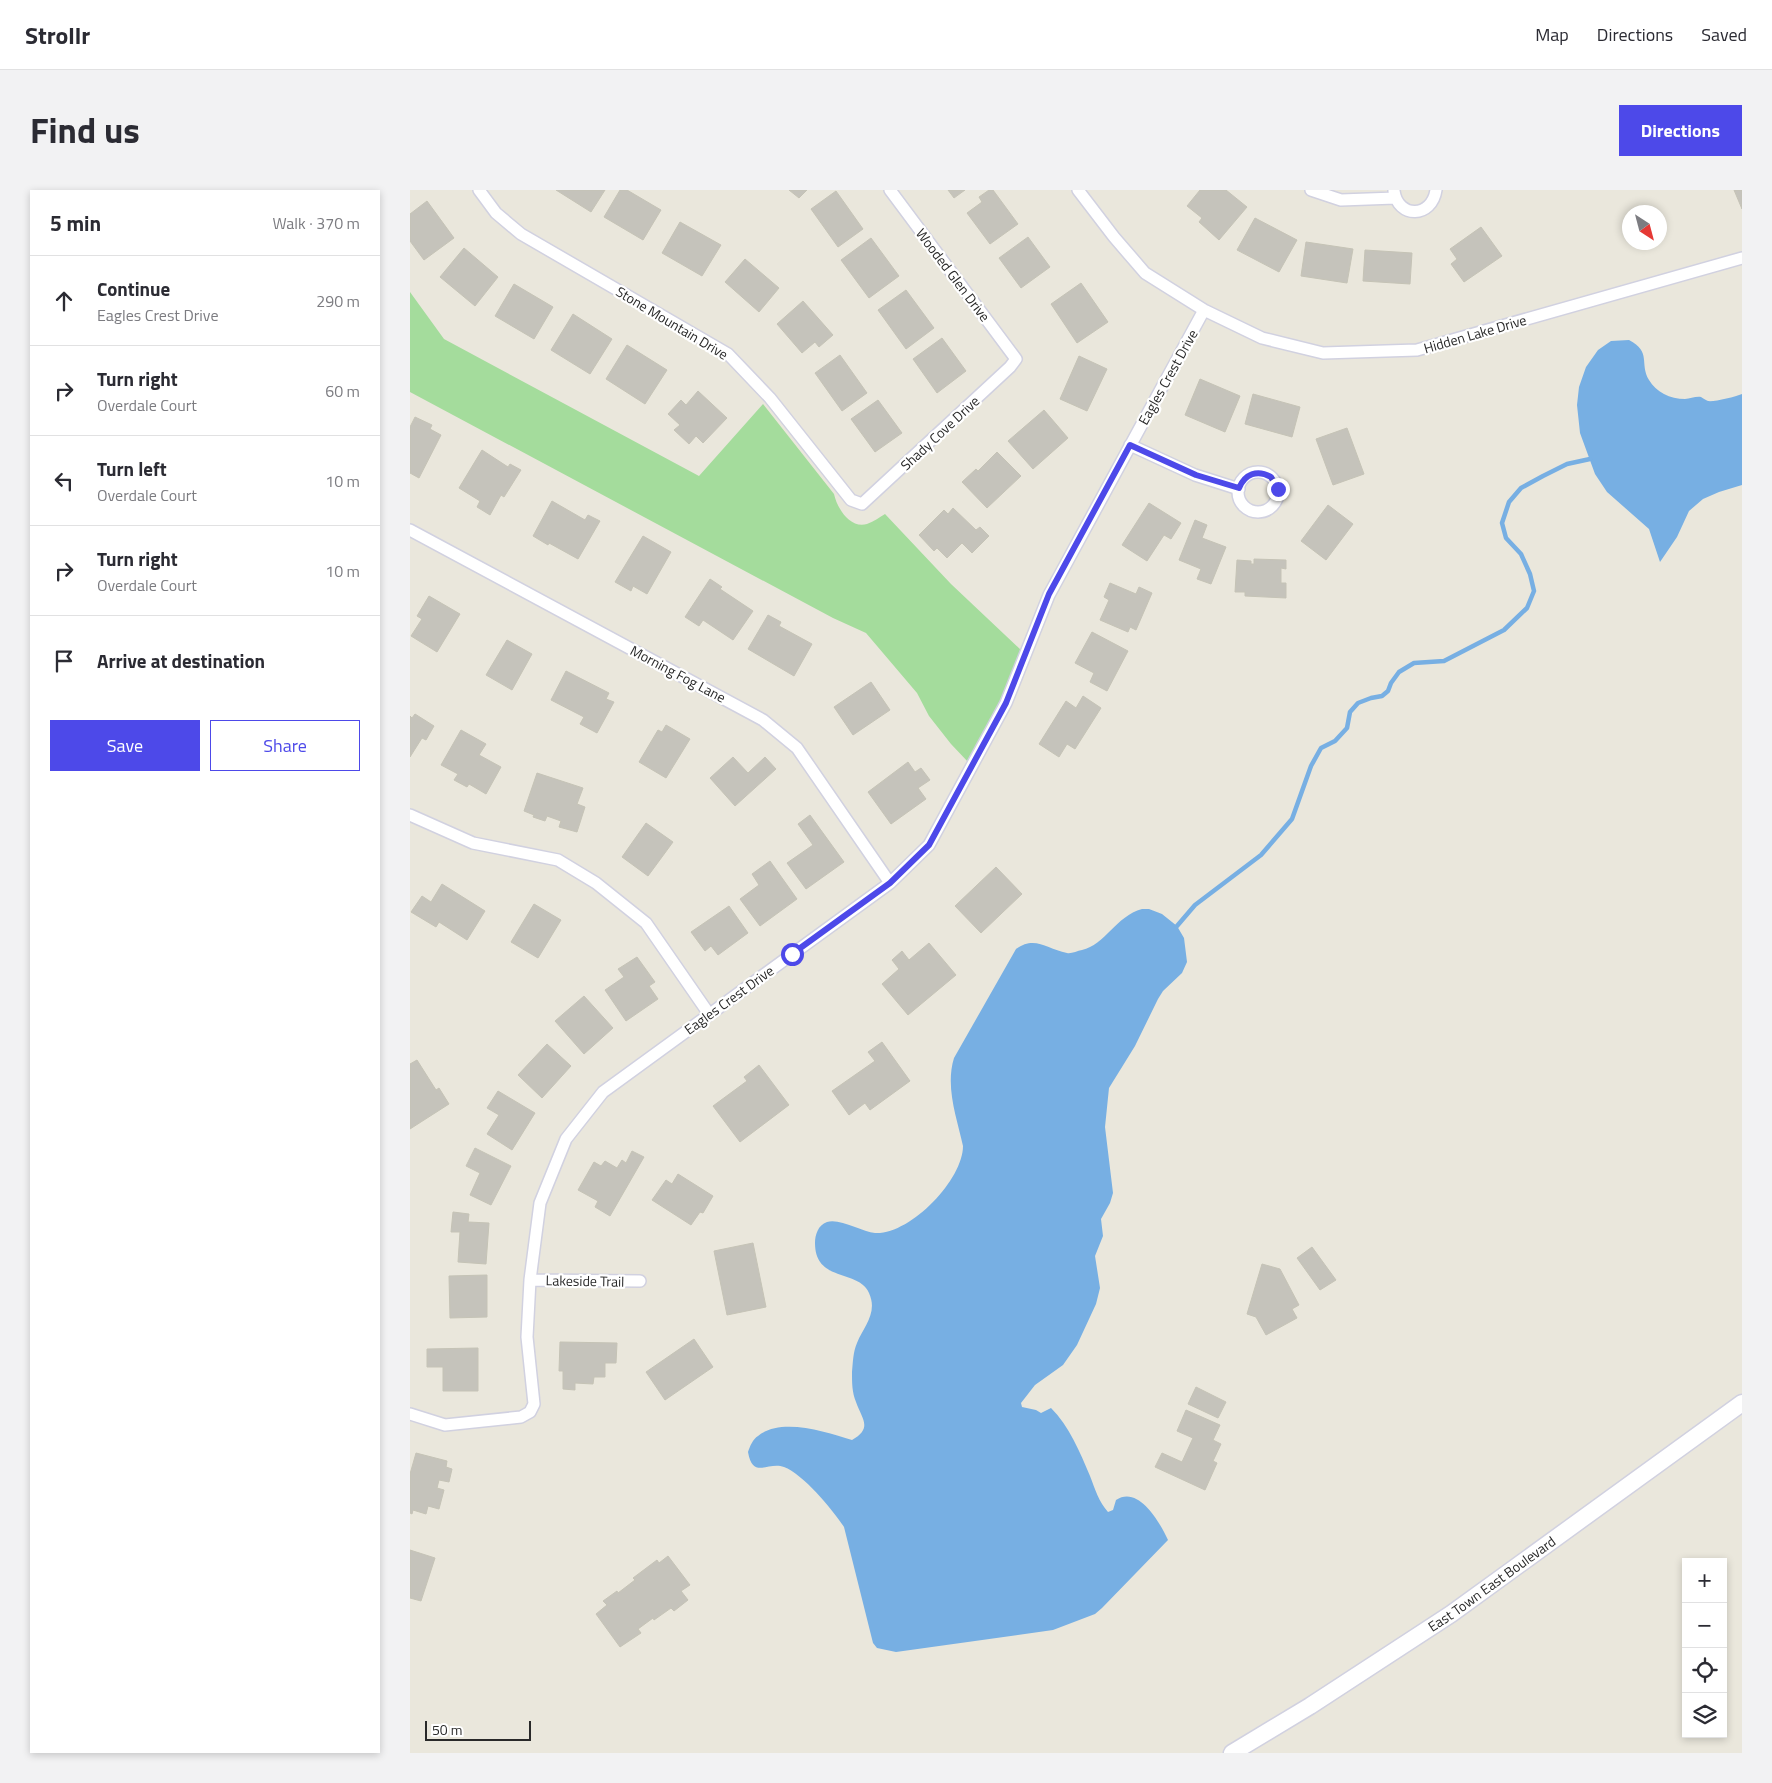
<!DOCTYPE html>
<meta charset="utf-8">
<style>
body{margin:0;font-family:"Titillium Web",sans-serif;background:#f2f2f3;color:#2b2b33}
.controls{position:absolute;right:15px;bottom:15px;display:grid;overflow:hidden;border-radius:0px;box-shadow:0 2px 8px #0003}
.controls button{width:45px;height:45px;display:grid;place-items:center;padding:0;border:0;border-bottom:1px solid #e1e1e2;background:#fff;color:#2b2b33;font:25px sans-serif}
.compass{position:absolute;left:1212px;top:15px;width:45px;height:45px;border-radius:50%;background:#fff;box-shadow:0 2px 8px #0003;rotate:144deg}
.scale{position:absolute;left:15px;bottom:12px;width:106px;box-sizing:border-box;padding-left:5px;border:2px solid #292929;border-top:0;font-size:14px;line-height:18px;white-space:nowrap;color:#292929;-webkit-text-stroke:4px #fff;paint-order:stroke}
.stop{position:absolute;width:15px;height:15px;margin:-11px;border:4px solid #4d49e9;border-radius:50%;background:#fff}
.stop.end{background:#4d49e9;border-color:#fff;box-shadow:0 1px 5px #0008}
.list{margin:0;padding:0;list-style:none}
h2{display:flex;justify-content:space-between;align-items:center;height:65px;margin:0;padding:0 20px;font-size:21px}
h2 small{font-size:16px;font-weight:400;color:#7c7c81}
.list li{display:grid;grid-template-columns:32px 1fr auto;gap:15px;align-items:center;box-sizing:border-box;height:90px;padding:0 20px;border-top:1px solid #e1e1e2}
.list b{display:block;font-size:19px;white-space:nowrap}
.list p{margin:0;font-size:16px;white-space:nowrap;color:#7c7c81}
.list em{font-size:16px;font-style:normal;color:#7c7c81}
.actions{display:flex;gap:10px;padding:15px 20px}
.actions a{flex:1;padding:11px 0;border:1px solid #4d49e9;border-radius:0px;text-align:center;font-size:18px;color:#4d49e9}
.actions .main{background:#4d49e9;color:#fff}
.icon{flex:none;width:28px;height:28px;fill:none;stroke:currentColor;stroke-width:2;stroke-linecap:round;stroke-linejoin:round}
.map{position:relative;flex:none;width:1332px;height:1563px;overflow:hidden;border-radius:0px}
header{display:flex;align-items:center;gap:30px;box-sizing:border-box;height:70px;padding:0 25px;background:#fff;border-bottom:1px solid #e1e1e2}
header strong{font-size:24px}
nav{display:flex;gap:28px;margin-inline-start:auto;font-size:18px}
.intro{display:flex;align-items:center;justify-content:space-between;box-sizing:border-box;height:120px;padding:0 30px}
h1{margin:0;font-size:35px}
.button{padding:12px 22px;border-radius:0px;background:#4d49e9;color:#fff;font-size:18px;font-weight:700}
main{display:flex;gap:30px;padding:0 30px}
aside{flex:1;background:#fff;border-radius:0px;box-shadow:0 2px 8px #0003}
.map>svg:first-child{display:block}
.green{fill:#a4dc9c}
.water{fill:#77afe3}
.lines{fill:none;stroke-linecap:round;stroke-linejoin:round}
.stream{stroke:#77afe3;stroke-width:4.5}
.building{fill:#c5c3bb;stroke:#c5c3b6}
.street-casing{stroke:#d1d1e0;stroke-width:14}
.secondary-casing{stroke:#d1d1e0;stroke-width:19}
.street{stroke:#fff;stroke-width:11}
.secondary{stroke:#fff;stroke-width:16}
.route{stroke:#4d49e9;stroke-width:6}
.labels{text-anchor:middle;stroke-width:4.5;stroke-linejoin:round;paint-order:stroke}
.street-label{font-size:14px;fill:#292929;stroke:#fff}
</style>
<header>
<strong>Strollr</strong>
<nav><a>Map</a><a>Directions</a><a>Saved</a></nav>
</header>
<div class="intro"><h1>Find us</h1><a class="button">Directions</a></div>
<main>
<aside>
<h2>5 min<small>Walk · 370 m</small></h2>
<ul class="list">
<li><svg class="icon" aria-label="ahead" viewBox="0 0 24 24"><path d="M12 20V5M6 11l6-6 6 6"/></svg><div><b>Continue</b><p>Eagles Crest Drive</p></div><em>290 m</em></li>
<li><svg class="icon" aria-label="right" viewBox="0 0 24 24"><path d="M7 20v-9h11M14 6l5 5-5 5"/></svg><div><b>Turn right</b><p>Overdale Court</p></div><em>60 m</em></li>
<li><svg class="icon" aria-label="left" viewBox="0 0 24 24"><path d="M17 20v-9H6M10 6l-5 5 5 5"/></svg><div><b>Turn left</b><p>Overdale Court</p></div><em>10 m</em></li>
<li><svg class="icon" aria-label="right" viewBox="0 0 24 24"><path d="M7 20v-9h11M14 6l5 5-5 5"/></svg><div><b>Turn right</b><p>Overdale Court</p></div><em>10 m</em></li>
<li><svg class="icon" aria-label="arrive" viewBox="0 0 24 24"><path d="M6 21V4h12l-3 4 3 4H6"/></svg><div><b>Arrive at destination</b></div></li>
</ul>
<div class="actions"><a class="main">Save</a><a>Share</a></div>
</aside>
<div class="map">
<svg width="1332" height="1563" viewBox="0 0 1332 1563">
<rect width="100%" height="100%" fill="#eae7dc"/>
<path class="green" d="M 0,102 L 34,149 L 289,286 L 353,214 L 424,304 C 427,318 440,339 457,334 C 463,332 470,327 475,324 L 541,394 L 612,461 L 608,474 L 559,573 L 541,554 L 519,526 L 507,503 L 456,443 L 423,428 L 0,202 Z"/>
<path class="water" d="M 1219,150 C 1242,162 1229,173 1239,190 C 1246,202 1260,209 1275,209 C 1280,209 1286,206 1291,207 C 1293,208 1295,210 1298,211 C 1304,212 1325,207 1332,204 L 1332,295 L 1309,302 L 1293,309 L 1279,321 L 1267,347 L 1250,372 L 1239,339 L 1197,302 L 1185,284 L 1170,243 L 1167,215 L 1169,197 L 1176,177 L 1188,160 L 1201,151 Z
M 732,719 L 739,719 L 752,724 L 767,736 L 774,748 L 777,772 L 772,783 L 753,801 L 748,809 L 725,856 L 699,898 L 695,937 L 703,1003 L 700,1013 L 691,1029 L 693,1046 L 685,1066 L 690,1098 L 686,1114 L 667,1155 L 653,1175 L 625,1195 L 611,1213 L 612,1217 L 626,1220 L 631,1223 L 641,1218 C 659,1236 670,1262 680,1286 C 685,1299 689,1312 698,1322 L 703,1320 L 706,1310 C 729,1295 750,1333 758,1350 L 692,1418 L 685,1424 L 643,1440 L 486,1462 L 467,1458 L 463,1453 L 434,1337 C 423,1320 393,1284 374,1277 C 358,1271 343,1290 338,1262 C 340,1256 343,1249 348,1246 C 371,1227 416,1242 442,1250 C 463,1238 452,1229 446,1212 C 442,1202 442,1193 442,1182 C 443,1172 443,1162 447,1153 C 454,1136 468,1123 459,1103 C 449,1079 405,1093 405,1053 C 405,1045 408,1035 417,1032 C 430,1028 452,1042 465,1043 C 500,1045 553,990 553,956 C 547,928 535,897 544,868 L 606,759 C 625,745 637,759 657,763 C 661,764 667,761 672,760 C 695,755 706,726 732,719 Z"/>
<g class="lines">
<path class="stream" d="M 767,736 L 785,715 L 851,665 L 882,629 L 901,576 L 911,558 L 925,551 L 937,538 L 940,522 L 948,513 L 961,508 L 972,506 L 978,501 L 981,493 L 989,482 L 1004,473 L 1034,471 L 1094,440 L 1117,418 L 1124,401 L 1120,384 L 1111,364 L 1096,348 L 1092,333 L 1099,312 L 1111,298 L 1133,286 L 1157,274 L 1180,269"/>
</g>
<path class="building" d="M 146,0 L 195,0 L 181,22 Z
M 210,0 L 217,0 L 251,20 L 233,50 L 194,27 Z
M 379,0 L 397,0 L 389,8 Z
M 538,0 L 555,0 L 544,8 Z
M 579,0 L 583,0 L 608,34 L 580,54 L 557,23 L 572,12 L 569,7 Z
M 790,0 L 816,0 L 837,17 L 809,50 L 789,32 L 792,28 L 777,16 Z
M 1324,0 L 1332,0 L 1332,19 Z
M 426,1 L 453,39 L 428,57 L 401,19 Z
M 17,11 L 44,48 L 14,70 L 0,51 L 0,24 Z
M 845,28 L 887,50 L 869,82 L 827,60 Z
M 270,32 L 311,55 L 292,86 L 252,63 Z
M 1071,37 L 1092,66 L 1054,92 L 1041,74 L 1047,69 L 1040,59 Z
M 618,47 L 640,77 L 611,98 L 589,68 Z
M 461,48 L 489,86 L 459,108 L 431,70 Z
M 896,52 L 943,59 L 937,93 L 891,86 Z
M 54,58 L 88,87 L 65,116 L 30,87 Z
M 955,60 L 1002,63 L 1000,94 L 953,91 Z
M 335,69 L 369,98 L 349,122 L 315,92 Z
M 671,93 L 698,132 L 667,153 L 641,114 Z
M 104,94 L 143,117 L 124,149 L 85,126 Z
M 496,100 L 524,138 L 496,159 L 468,120 Z
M 393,111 L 423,145 L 409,157 L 405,152 L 392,163 L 367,134 Z
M 163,124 L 202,149 L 180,184 L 141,160 Z
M 532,148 L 556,181 L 527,203 L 503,169 Z
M 217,155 L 257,180 L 235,214 L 196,189 Z
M 430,165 L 457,203 L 432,221 L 405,183 Z
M 669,166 L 697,179 L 677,221 L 650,209 Z
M 790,189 L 830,206 L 815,242 L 775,225 Z
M 288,201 L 317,228 L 293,253 L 286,246 L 279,254 L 264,240 L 270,235 L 258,224 L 271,210 L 276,215 Z
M 843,204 L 890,217 L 882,247 L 835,234 Z
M 468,210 L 492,243 L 465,262 L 441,229 Z
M 634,220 L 658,248 L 623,279 L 598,251 Z
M 5,227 L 22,235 L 20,239 L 31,245 L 9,288 L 0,283 L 0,237 Z
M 937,238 L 954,284 L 923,295 L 906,249 Z
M 72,260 L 98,277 L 100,274 L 111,280 L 94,307 L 91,305 L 80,325 L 67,317 L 70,311 L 49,298 Z
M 587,262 L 611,286 L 577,318 L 552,292 L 566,279 L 568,281 Z
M 142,311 L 175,330 L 178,325 L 190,331 L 168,369 L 139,353 L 138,355 L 123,346 Z
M 739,313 L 771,333 L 761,349 L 754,345 L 737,371 L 712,355 Z
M 918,315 L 943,334 L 916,370 L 891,351 Z
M 543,318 L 566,340 L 570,337 L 579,346 L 562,363 L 552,353 L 537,368 L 527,358 L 524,361 L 509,345 L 534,320 L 538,324 Z
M 785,330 L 797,335 L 792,348 L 816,357 L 801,394 L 787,389 L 791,379 L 769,370 Z
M 233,346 L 261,362 L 237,404 L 223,396 L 221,401 L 205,392 Z
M 844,369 L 876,370 L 876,379 L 871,378 L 871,393 L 876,393 L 876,408 L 835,406 L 835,402 L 825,402 L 827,370 L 841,371 L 841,374 L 844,374 Z
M 300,389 L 312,397 L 310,399 L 343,421 L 323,450 L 293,430 L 289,436 L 275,427 Z
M 700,393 L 726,404 L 729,397 L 742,403 L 726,440 L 720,437 L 718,442 L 690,430 L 699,410 L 694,407 Z
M 19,406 L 50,424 L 27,462 L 1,446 L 12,429 L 7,426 Z
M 358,425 L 371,432 L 369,436 L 402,454 L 384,486 L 338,459 Z
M 682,442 L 718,461 L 697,501 L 680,492 L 684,483 L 665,473 Z
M 97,450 L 122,464 L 102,500 L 76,485 Z
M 156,481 L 199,503 L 196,509 L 204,512 L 187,543 L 170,534 L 174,527 L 141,510 Z
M 461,492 L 480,520 L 443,545 L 424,517 Z
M 673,506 L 691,518 L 665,559 L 657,554 L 649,567 L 629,554 L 656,511 L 666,518 Z
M 5,524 L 24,536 L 16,550 L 12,548 L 0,567 L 0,526 L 2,528 Z
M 256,535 L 280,549 L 256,588 L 229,572 L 248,540 L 252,542 Z
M 51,540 L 76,554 L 69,565 L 91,577 L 76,604 L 59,594 L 57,597 L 44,590 L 48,584 L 31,575 Z
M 323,567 L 338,583 L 355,567 L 366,579 L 325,616 L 300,588 Z
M 498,572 L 505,582 L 511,578 L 520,590 L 508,598 L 516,609 L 481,634 L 458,602 Z
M 127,583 L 173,598 L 167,614 L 175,617 L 167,642 L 149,637 L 151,631 L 137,626 L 135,631 L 123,627 L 124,625 L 114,621 Z
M 400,625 L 434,672 L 396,699 L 377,673 L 403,655 L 388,634 Z
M 236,633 L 263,652 L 238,686 L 212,667 Z
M 360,671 L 387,709 L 350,736 L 330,709 L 349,695 L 342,684 Z
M 586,677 L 612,704 L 571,743 L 545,716 Z
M 32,694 L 75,721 L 57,750 L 29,732 L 26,737 L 1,722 L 12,706 L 21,712 Z
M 124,714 L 151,730 L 128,768 L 101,752 Z
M 319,716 L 338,743 L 308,765 L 301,756 L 295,761 L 281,742 Z
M 519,753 L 546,785 L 498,825 L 472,794 L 489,779 L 482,770 L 492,761 L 499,770 Z
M 227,767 L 245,792 L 239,796 L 248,809 L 216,831 L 195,800 L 214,787 L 208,779 Z
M 174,806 L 203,838 L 174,864 L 145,831 Z
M 472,852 L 500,891 L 460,920 L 455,913 L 439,925 L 422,901 L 465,871 L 458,862 Z
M 137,854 L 161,876 L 132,908 L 108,885 Z
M 7,870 L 26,900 L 29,898 L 39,914 L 0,939 L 0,874 Z
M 349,875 L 379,915 L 330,952 L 303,916 L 337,891 L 334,887 Z
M 88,901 L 125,923 L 102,960 L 77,944 L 89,925 L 77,918 Z
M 65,958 L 101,976 L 81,1015 L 60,1005 L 70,983 L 56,976 Z
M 222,961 L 234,967 L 200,1026 L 185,1017 L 188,1011 L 168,1000 L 184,972 L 191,976 L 195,971 L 207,978 L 212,970 L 216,973 Z
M 268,984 L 303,1006 L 293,1023 L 290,1022 L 281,1035 L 242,1010 L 256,990 L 262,994 Z
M 43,1022 L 59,1024 L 58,1032 L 79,1033 L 76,1074 L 48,1072 L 50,1042 L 41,1042 Z
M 343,1053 L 356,1117 L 317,1125 L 304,1061 Z
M 902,1057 L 926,1090 L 910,1100 L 887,1068 Z
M 852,1074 L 870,1079 L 889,1115 L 882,1119 L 887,1128 L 856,1145 L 846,1127 L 837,1124 Z
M 77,1085 L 77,1127 L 40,1128 L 39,1086 Z
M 284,1149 L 303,1177 L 255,1210 L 236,1182 Z
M 150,1152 L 207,1153 L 206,1173 L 195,1173 L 195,1187 L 184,1187 L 183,1194 L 165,1193 L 165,1200 L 153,1199 L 153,1181 L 149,1181 Z
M 68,1158 L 68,1201 L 33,1201 L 33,1177 L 17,1177 L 17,1159 Z
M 786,1197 L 816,1212 L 808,1228 L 778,1214 Z
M 776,1220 L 810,1235 L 803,1250 L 811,1254 L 803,1271 L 807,1273 L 795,1300 L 745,1277 L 752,1263 L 772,1272 L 783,1248 L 767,1241 Z
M 6,1263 L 37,1271 L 36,1277 L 42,1279 L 39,1292 L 29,1290 L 27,1298 L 34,1300 L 29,1319 L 18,1316 L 16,1324 L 3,1320 L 2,1324 L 0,1323 L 0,1284 Z
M 0,1360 L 25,1368 L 11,1411 L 0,1408 Z
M 258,1366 L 280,1395 L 271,1401 L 278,1410 L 264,1421 L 261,1418 L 244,1430 L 243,1428 L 228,1439 L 231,1443 L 210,1457 L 186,1424 L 197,1415 L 193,1411 L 207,1401 L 208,1403 L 225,1390 L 223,1388 L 247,1370 L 249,1373 Z"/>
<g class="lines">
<defs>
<path id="street" d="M 69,0 L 86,23 L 111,44 L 318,164 L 360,208 L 441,310 L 452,314 L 600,177 L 606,169 L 480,0
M 668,0 L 704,47 L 735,83 L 794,120 L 852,148 L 913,163 L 1007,160 L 1332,68
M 901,0 L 931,10 L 985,8
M 984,1 C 988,29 1022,28 1026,0
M 720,255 L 785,285 L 829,299
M828 302a20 20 0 1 1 40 0a20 20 0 1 1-40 0Z
M 0,340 L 353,530 L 387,558 L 480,693
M 0,625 L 63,653 L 148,670 L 186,693 L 236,733 L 299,824
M 120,1090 L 230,1091
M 0,1224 L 35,1235 L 111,1227 L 120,1222 L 124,1214 L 117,1147 L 120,1090 L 130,1013 L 156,949 L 193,902 L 480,693 L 519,655 L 596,513 L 639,405 L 794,120"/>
<g id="secondary">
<path id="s1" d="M 822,1563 L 900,1516 L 1041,1424 L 1332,1213"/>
</g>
</defs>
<use href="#street" class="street-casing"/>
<use href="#secondary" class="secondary-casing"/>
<use href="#street" class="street"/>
<use href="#secondary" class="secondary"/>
</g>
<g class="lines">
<path class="route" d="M 382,764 L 480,693 L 519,655 L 596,513 L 639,404 L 720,255 L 786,285 L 829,298 C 835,284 847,279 861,287 L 868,299"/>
</g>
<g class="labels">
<g class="street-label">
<text transform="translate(543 85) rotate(53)" y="5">Wooded Glen Drive</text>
<text transform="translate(262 133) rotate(31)" y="5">Stone Mountain Drive</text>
<text transform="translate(1065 144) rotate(-16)" y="5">Hidden Lake Drive</text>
<text transform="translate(758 187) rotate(-61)" y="5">Eagles Crest Drive</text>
<text transform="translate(530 243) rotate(-43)" y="5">Shady Cove Drive</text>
<text transform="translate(268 484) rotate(28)" y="5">Morning Fog Lane</text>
<text transform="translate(319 810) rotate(-36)" y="5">Eagles Crest Drive</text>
<text transform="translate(175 1091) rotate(1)" y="5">Lakeside Trail</text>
<text dy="5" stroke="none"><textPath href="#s1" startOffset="310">East Town East Boulevard</textPath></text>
</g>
</g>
</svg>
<div class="controls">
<button>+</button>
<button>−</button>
<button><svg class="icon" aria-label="locate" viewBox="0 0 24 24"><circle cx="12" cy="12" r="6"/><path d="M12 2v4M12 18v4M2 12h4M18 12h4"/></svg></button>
<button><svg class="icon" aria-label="layers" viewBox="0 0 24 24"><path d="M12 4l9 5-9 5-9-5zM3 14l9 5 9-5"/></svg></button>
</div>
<svg class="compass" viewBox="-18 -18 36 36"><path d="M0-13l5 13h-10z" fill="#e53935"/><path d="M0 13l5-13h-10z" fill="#7c7c81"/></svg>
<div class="scale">50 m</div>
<div class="stop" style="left:382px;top:764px"></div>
<div class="stop end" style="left:868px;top:299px"></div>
</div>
</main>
